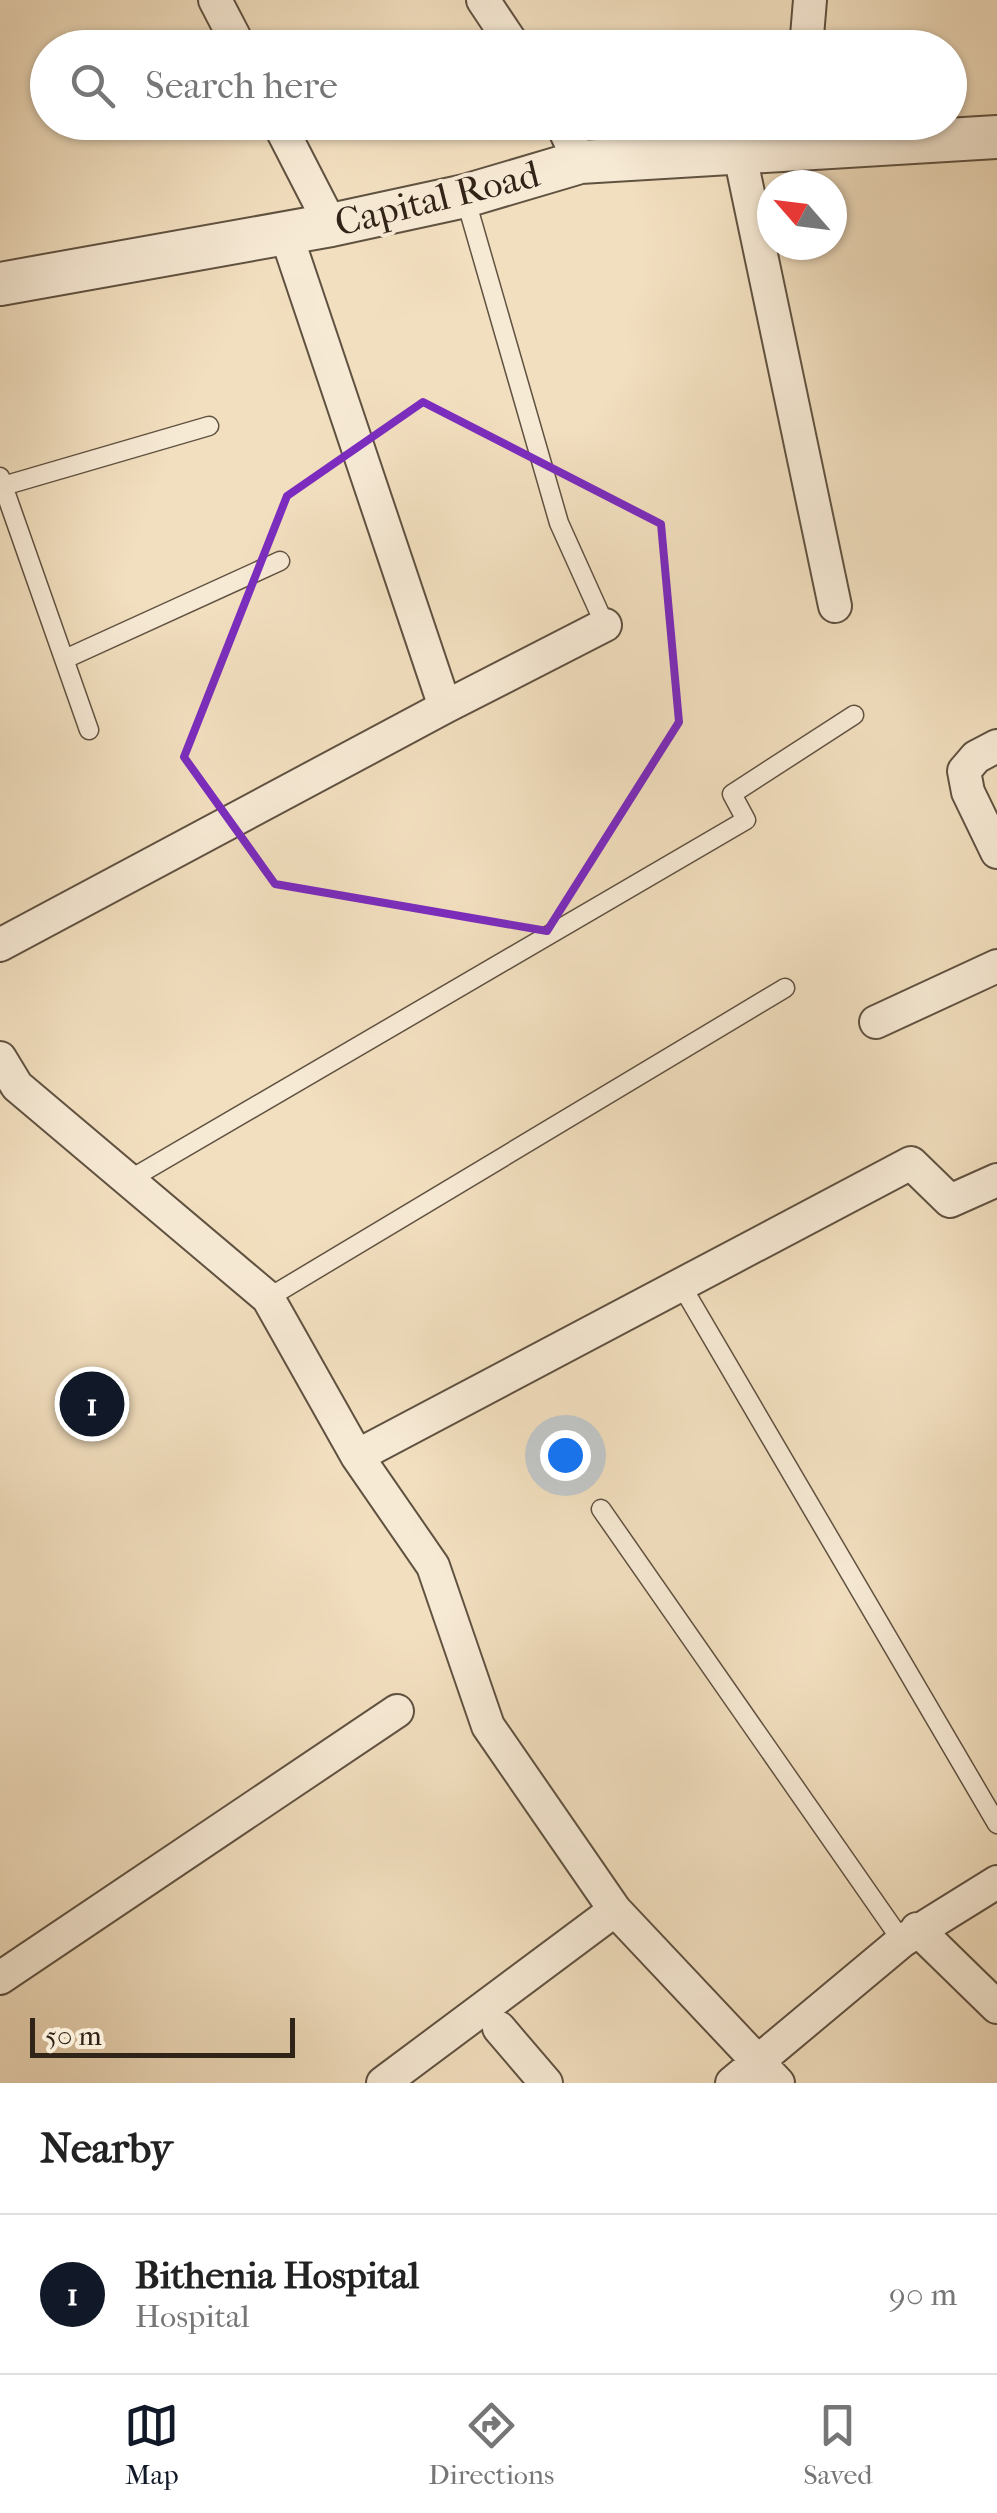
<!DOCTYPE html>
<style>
body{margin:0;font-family:"IM FELL French Canon",serif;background:#f2f2f2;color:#222}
.compass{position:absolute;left:757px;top:170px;width:90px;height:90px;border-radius:50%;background:#fff;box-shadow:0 2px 8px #0004;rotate:298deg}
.scale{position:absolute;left:30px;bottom:25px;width:265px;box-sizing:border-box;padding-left:10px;border:5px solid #302317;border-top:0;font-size:28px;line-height:35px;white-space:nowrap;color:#302317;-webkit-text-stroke:8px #f7ead5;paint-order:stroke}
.you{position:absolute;left:565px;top:1455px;width:35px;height:35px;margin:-25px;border:8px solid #fff;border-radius:50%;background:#1a73e8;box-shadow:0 0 0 15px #1a73e833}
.badge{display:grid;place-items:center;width:65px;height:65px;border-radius:50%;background:#111827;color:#fff;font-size:32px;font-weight:700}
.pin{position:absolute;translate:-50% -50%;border:5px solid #fff;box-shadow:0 2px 10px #0006}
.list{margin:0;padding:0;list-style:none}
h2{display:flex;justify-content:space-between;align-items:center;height:130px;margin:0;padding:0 40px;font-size:42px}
h2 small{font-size:32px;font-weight:400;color:#767676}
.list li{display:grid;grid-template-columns:65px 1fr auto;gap:30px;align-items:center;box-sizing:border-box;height:160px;padding:0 40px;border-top:2px solid #e0e0e0}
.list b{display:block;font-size:38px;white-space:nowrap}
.list p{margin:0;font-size:32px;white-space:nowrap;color:#767676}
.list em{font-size:32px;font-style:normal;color:#767676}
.icon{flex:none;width:55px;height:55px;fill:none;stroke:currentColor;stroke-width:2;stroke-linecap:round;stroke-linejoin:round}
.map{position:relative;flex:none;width:997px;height:2083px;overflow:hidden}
.search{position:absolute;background:#fff;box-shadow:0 2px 8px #0004;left:30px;right:30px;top:30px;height:110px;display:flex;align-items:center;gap:25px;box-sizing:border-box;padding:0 35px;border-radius:55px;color:#767676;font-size:38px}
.sheet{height:290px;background:#fff}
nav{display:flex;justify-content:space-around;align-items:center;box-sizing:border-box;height:140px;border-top:2px solid #e0e0e0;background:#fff;font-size:28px;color:#767676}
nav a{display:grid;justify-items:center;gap:5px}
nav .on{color:#111827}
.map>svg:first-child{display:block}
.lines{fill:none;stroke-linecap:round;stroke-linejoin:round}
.service-casing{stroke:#605241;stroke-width:21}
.minor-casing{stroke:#605241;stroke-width:36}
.tertiary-casing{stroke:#605241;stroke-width:46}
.service{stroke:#f7ead5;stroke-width:18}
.minor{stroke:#f7ead5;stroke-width:32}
.tertiary{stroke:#f7ead5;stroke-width:42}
.marked{fill:none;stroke:#7b2cbf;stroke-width:8;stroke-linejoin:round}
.labels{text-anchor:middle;stroke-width:8;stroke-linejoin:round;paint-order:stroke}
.street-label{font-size:38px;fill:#302317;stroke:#f7ead5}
</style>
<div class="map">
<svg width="997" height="2083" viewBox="0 0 997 2083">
<rect width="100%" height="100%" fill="#f2dfbf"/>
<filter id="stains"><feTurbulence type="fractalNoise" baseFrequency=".002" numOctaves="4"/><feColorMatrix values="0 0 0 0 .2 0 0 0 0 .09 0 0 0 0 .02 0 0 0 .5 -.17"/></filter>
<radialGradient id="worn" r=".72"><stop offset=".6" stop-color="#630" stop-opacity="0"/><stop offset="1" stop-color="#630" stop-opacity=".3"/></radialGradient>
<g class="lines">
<defs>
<path id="service" d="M 465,197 L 559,523 L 605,625
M 0,477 L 89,730
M 3,486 L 209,426
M 65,659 L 280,561
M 129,1180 L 746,820 L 732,794 L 854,715
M 680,1283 L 997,1824
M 268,1298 L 785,988
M 601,1509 L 902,1941"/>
<path id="minor" d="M 215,0 L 240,48
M 483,0 L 515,48
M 806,48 L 810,0
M 278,122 L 331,225
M 561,122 L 580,162
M 740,155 L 835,606
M 286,234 L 445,707
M 997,746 L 976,757 L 964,771 L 968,792 L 997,852
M 0,945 L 445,707 L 605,625
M 876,1022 L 997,966
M 0,1058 L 17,1086 L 268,1298 L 357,1456 L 433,1566 L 488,1726 L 615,1910 L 778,2083
M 357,1456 L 911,1163 L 950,1201 L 997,1180
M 917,1929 L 997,2007
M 0,1978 L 397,1711
M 499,2028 L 546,2083
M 383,2083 L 615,1910
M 732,2083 L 902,1941 L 997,1882"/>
<path id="tertiary" d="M 0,284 L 331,225 L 465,196 L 580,162 L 997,137"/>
</defs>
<use href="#service" class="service-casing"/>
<use href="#minor" class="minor-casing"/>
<use href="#tertiary" class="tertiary-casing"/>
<use href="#service" class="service"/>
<use href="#minor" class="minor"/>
<use href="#tertiary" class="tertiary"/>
</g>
<path class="marked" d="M 423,402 L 661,524 L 679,722 L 547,931 L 275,884 L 184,757 L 287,496 Z"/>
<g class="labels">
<g class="street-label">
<text transform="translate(437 198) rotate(-14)" y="13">Capital Road</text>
</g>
</g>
<rect width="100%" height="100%" filter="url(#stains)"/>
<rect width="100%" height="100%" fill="url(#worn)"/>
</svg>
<svg class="compass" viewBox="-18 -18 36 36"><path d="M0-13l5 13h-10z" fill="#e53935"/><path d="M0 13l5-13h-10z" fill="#767676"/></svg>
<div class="scale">50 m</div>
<div class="you"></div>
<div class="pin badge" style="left:92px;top:1404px">1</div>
<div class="search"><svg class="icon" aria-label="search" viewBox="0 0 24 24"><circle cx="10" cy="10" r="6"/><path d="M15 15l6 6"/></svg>Search here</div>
</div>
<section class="sheet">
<h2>Nearby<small></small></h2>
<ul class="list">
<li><span class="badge">1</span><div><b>Bithenia Hospital</b><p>Hospital</p></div><em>90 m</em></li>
</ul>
</section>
<nav>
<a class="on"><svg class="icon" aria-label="map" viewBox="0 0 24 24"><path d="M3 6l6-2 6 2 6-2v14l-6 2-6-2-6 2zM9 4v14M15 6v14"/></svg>Map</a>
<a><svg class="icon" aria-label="directions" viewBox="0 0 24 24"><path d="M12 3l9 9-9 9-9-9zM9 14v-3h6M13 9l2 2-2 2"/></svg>Directions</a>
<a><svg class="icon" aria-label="saved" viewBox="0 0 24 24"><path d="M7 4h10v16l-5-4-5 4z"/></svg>Saved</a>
</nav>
